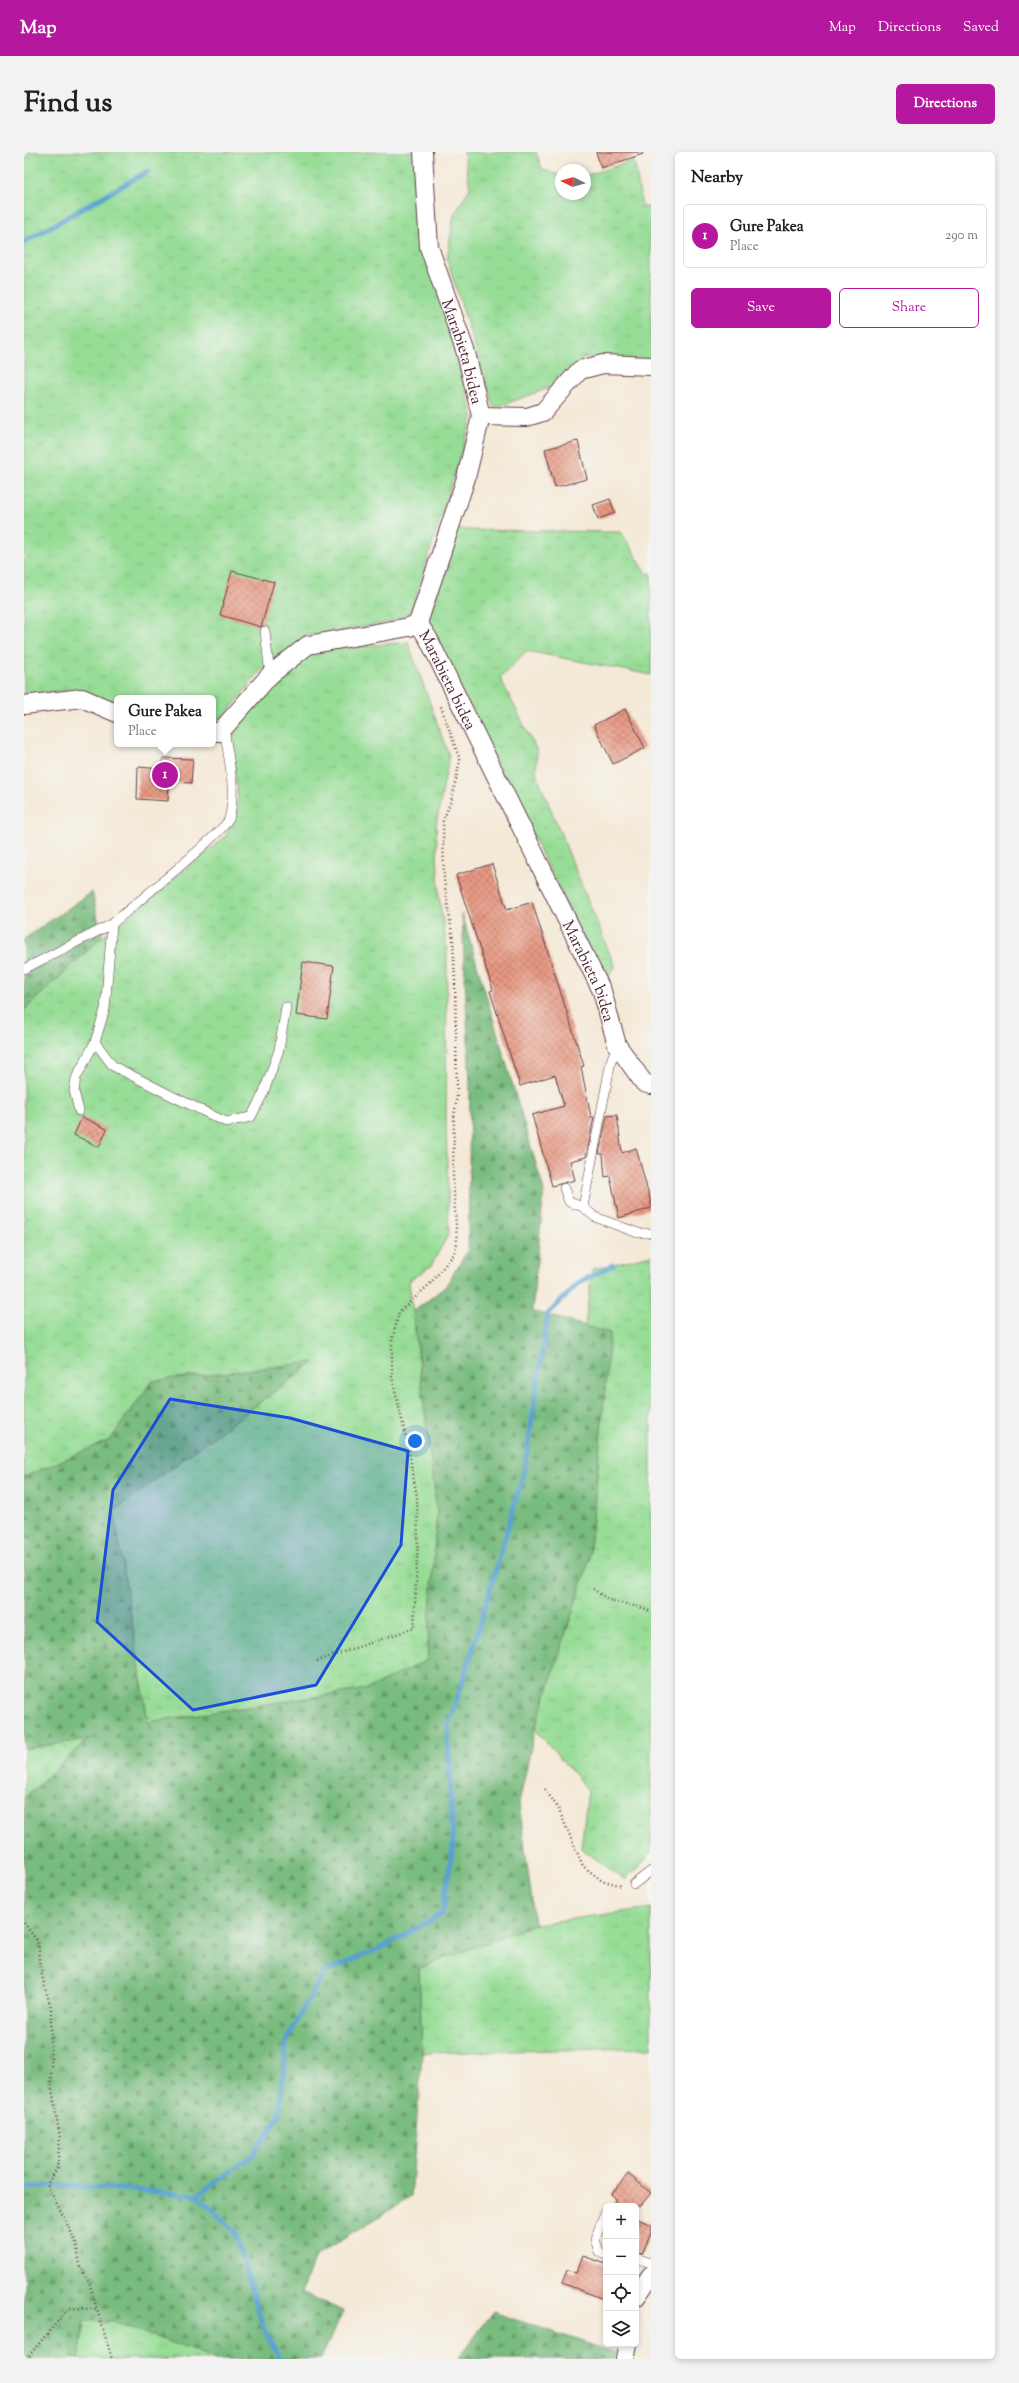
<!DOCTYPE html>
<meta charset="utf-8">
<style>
body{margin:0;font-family:"Sorts Mill Goudy",serif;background:#f2f2f2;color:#202124}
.controls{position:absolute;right:12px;bottom:12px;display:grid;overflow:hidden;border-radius:6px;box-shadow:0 2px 6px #0003}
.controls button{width:36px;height:36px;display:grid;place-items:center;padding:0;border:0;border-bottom:1px solid #e0e0e0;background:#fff;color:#202124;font:20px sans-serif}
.compass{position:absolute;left:531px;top:12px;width:36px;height:36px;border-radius:50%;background:#fff;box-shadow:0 2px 6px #0003;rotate:276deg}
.you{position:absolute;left:391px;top:1289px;width:14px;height:14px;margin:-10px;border:3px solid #fff;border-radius:50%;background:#1a73e8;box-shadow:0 0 0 6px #1a73e833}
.badge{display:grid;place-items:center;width:26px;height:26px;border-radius:50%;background:#b5179e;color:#fff;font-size:13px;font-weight:700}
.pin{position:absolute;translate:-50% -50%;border:2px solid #fff;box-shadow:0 1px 4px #0006}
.popup{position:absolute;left:90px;top:543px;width:102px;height:52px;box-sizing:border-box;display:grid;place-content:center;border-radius:6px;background:#fff;filter:drop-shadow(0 1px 3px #0005);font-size:13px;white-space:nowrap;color:#757577}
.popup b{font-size:15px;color:#202124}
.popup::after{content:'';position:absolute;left:50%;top:100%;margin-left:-8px;border:8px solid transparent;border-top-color:#fff}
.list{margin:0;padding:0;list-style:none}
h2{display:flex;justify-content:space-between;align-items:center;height:52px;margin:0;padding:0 16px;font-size:17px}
h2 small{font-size:13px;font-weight:400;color:#757577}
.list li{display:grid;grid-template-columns:26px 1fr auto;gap:12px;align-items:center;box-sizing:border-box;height:64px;margin:0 8px 8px;padding:0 8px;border:1px solid #e0e0e0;border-radius:6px}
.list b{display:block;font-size:15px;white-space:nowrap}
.list p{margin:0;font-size:13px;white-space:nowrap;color:#757577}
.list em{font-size:13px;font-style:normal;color:#757577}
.actions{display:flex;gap:8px;padding:12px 16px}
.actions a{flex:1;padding:9px 0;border:1px solid #b5179e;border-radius:6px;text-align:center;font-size:14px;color:#b5179e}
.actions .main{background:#b5179e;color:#fff}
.icon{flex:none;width:22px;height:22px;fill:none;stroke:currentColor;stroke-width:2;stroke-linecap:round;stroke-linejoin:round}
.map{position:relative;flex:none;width:627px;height:2207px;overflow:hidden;border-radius:6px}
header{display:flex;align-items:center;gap:24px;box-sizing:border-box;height:56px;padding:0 20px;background:#b5179e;color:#fff}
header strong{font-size:19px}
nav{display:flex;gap:22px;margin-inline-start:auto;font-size:14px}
.intro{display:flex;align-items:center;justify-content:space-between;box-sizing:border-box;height:96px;padding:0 24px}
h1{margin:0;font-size:28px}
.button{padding:10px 18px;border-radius:6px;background:#b5179e;color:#fff;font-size:14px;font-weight:700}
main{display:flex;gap:24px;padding:0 24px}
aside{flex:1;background:#fff;border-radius:6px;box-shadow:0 2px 6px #0003}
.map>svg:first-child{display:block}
.grass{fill:url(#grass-tufts);stroke:#707e60}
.forest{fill:url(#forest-firs);stroke:#626e55}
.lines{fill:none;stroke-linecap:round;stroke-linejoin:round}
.stream{stroke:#59a1cf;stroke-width:5}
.building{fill:url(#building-cross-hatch)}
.service-casing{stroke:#643d45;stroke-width:10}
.minor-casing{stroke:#643d45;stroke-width:20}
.path{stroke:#643d45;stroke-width:2.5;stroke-dasharray:1 3;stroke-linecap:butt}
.service{stroke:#fff;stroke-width:9}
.minor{stroke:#fff;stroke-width:18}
.marked{fill:#1d4ed8;fill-opacity:0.2;stroke:#1d4ed8;stroke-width:3;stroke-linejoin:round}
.labels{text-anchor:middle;stroke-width:3.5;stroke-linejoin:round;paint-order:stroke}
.street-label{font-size:16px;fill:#4a1f2b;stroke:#f6f6f2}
</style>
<header>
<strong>Map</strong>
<nav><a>Map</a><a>Directions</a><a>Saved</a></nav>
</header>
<div class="intro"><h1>Find us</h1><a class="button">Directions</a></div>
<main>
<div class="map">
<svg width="627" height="2207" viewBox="0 0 627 2207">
<defs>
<pattern id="grass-tufts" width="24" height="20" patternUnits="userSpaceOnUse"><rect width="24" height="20" fill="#97dd96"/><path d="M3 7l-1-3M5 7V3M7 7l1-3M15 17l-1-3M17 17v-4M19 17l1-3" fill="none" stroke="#84bd81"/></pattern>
<pattern id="forest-firs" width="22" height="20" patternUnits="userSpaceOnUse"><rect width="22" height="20" fill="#79bc7f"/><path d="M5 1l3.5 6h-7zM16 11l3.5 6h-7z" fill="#659868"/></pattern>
<pattern id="building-cross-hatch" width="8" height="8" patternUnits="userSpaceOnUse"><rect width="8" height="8" fill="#e79882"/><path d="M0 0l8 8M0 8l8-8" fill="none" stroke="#bd7b6b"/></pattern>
</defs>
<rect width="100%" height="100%" fill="#f6f6f2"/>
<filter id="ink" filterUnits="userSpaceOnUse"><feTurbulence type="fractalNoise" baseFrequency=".025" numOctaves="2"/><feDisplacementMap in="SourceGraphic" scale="8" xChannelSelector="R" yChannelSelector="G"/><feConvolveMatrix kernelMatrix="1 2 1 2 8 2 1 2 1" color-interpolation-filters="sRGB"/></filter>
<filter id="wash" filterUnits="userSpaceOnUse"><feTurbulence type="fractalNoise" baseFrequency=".012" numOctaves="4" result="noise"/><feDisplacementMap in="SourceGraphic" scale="16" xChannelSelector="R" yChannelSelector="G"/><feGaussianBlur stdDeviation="0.9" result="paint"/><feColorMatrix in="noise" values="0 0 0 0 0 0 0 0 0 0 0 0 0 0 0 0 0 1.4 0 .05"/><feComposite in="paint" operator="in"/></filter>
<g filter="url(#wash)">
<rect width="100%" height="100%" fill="#f4e9d7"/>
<path class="grass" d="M 0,0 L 397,0 L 423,172 L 449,263 L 387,460 L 368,470 L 281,484 L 237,518 L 201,564 L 189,570 L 189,546 L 93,546 L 93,556 C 55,536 42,537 0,543 Z
M 440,0 L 512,0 L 518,17 L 537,24 L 537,42 L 561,42 L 561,24 L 610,8 L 618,55 L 627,56 L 627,208 L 621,211 L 560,205 L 536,232 L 470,256 L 423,107 L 430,63 L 446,36 Z
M 432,376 L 443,378 L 597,380 L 623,422 L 627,421 L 627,523 L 502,499 L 476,526 L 513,599 L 512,621 L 591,815 L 581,830 L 403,470 Z
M 384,490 L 425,604 L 412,673 L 415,744 L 423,797 L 422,969 L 425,1081 L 407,1114 L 385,1129 L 413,1359 L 403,1508 L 344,1537 L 124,1570 L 90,1359 L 289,1211 L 128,1229 L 86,1288 L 0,1325 L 0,858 L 78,785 L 202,684 L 214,648 L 207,584 L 252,529 L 292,498 Z
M 627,1103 L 627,1702 L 601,1728 L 557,1696 L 564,1638 L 511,1577 L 565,1408 L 586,1181 L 561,1174 L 568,1117 Z
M 65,1586 L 0,1646 L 0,1597 Z
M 627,1756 L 627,1896 L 398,1901 L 395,1816 L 511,1772 Z
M 60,2169 L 88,2169 L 192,2207 L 55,2207 Z"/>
<path class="forest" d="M 68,740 L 78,785 L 0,858 L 0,787 Z
M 438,762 L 520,1039 L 508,1159 L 586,1181 L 565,1408 L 511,1577 L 495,1651 L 511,1772 L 395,1816 L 398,1901 L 387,2045 L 291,2104 L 278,2141 L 319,2159 L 297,2207 L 192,2207 L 88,2169 L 60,2169 L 55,2207 L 0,2207 L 0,1646 L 65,1587 L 0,1597 L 0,1325 L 86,1288 L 128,1229 L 290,1210 L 90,1359 L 124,1570 L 344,1537 L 403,1508 L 413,1359 L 389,1160 L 421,1135 L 444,1098 L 446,933 Z
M 469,2160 L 592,2201 L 591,2207 L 434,2207 Z"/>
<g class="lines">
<path class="stream" d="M 0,90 L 124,19
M 0,2035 L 45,2033 L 173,2043 L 210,2078 L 239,2174 L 256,2207
M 173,2043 L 229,2003 L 255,1963 L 263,1887 L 299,1821 L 361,1794 L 418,1762 L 429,1695 L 424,1575 L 447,1503 L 500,1320 L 524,1162 L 556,1130 L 589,1113"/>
</g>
<g id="blocks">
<path class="building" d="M 572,0 L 618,0 L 619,2 L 577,16 Z
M 554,289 L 563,327 L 531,335 L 521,297 Z
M 586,347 L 591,361 L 574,367 L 569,353 Z
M 208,419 L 250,430 L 237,475 L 196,463 Z
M 601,557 L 621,596 L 589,612 L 570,573 Z
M 139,606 L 169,607 L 167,631 L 145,630 L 144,649 L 113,647 L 114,615 L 138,617 Z
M 468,712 L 483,758 L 508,750 L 560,914 L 557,915 L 567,965 L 570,965 L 562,1005 L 546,1009 L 551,1028 L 528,1034 L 508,963 L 540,954 L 531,923 L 496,934 L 466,839 L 469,838 L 432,723 Z
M 279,810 L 310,814 L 303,867 L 272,863 Z
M 593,963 L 598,1001 L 612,996 L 627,1051 L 627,1056 L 595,1066 L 586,1024 L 581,1025 L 579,1002 L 575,1002 L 583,964 Z
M 58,965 L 83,977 L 75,995 L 50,983 Z
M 604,2022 L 627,2041 L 616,2054 L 588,2054 L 592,2047 L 587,2042 Z
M 612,2066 L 627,2073 L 627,2081 L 618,2102 L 612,2100 Z
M 559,2104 L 582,2112 L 582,2148 L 538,2131 L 543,2118 L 552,2121 Z"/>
</g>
</g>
<g filter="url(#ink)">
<use href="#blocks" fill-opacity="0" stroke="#643d45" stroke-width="1"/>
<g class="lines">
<defs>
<path id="service" d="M 241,479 L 246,523
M 0,817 L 88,772
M 71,890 L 89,914 L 150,945 L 202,970 L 227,965 L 239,942 L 255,898 L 262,855
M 55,959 L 50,939 L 52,926 L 71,890 L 81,857 L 88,772 C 105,757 200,680 205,667 C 213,639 204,604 200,576
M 540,1036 L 545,1050 L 559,1055 L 571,1065 L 614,1081 L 627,1081
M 559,1055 L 587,909 L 593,893
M 610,1732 L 627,1719
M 582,2059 L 571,2087 L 575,2100 L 582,2103
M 612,2106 L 627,2111"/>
<g id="minor">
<path id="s1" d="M 399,0 L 405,95 L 442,201 L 457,264 L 442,326 L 394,471 L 404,486 L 578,839 L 593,893 L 620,931 L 627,933"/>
<path d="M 457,264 L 503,265 L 519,260 L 556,218 L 579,212 L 627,214"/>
<path d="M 0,553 L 58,546 L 93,561"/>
<path d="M 189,580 L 196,580 L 246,523 L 284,493 L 385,475 L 394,471"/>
<path d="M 612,2145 L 627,2123"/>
<path d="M 601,2207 L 604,2192"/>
</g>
</defs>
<use href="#service" class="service-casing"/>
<use href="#minor" class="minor-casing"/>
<path class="path" d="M 569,1437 L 585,1448 L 623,1457 L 627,1461
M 293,1509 L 390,1476 L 394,1386 L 393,1345 L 384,1294 L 368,1225 L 368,1189 L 375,1160 L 406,1132 L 430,1102 L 433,1091 L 429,1025 L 430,965 L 433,943 L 431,828 L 429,788 L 420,728 L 419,669 L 428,646 L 436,608 L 416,552
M 521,1637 L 534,1656 L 559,1714 L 577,1728 L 598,1734
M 0,1771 L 14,1790 L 18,1824 L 27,1856 L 27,1931 L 36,1986 L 33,2017 L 23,2032 L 52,2090 L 56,2113 L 65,2130 L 88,2207
M 2,2207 L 45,2156 L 73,2157"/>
<use href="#service" class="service"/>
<use href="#minor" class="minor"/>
</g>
</g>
<path class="marked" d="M 146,1247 L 266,1266 L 384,1299 L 377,1393 L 292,1533 L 169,1558 L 73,1470 L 89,1338 Z"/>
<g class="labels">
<g class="street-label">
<text dy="6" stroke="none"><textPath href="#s1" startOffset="205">Marabieta bidea</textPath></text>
<text dy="6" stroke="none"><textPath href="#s1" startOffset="553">Marabieta bidea</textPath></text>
<text dy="6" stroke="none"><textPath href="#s1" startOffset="877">Marabieta bidea</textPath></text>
</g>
</g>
</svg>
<div class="controls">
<button>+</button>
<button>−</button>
<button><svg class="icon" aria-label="locate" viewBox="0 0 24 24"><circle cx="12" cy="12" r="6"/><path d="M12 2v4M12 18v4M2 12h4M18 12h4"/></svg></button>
<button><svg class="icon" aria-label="layers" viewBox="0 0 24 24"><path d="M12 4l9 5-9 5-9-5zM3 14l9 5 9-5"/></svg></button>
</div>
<svg class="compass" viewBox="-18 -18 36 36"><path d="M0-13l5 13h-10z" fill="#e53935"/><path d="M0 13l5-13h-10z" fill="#757577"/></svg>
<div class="you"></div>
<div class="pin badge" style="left:141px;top:623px">1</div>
<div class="popup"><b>Gure Pakea</b>Place</div>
</div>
<aside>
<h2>Nearby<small></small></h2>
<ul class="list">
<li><span class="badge">1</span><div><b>Gure Pakea</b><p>Place</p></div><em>290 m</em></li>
</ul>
<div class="actions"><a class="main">Save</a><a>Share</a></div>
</aside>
</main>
